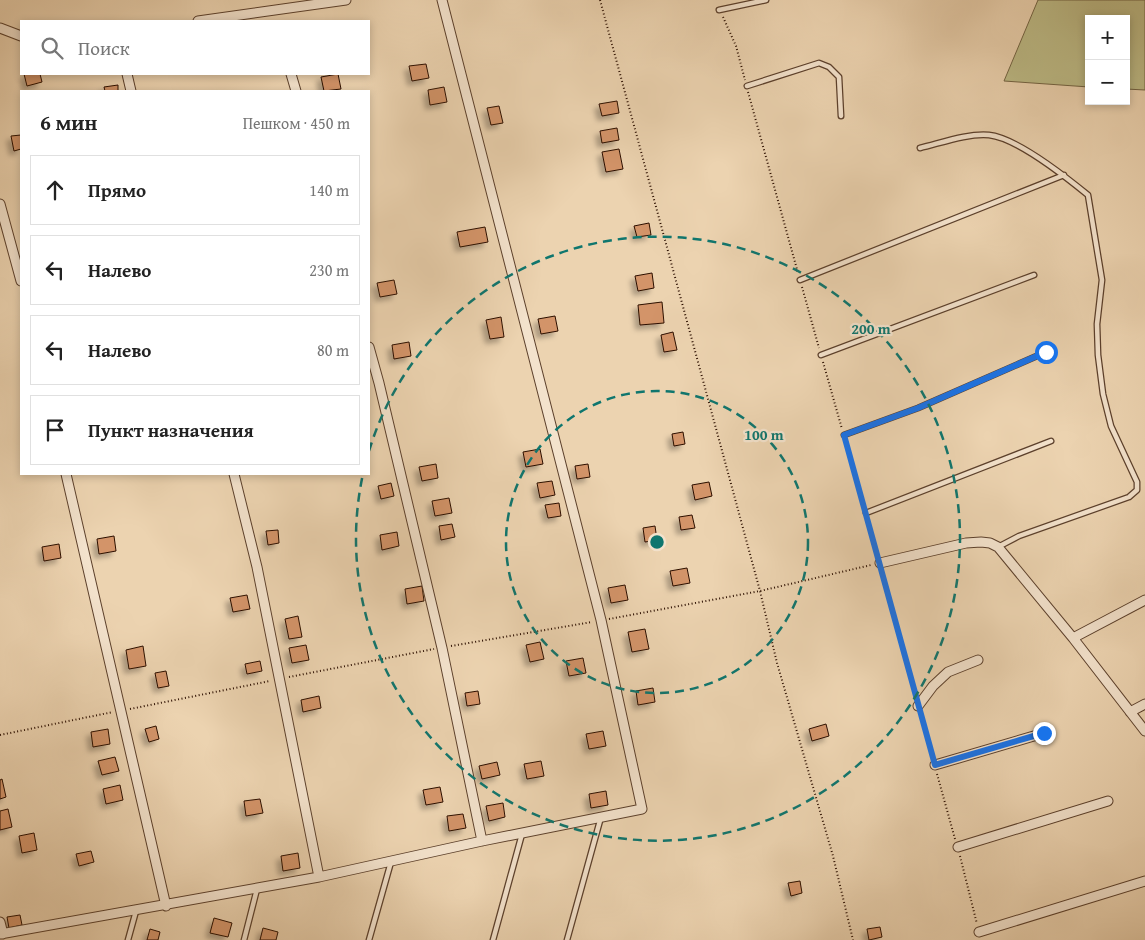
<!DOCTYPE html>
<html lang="ru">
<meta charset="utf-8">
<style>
body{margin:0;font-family:"Gentium Book Plus",serif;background:#f2f2f2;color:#222}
.controls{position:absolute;right:15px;top:15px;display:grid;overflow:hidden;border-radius:0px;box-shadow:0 2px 8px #0003}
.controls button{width:45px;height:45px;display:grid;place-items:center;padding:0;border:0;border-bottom:1px solid #e0e0e0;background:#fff;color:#222;font:25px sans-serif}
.stop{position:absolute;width:15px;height:15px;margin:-11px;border:4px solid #1a73e8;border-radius:50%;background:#fff}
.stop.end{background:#1a73e8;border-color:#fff;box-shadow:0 1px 5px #0008}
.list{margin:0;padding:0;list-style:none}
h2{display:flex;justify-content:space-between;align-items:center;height:65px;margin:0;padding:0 20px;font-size:21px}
h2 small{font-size:16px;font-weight:400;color:#767676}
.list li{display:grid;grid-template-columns:32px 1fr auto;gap:15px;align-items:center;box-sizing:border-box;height:70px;margin:0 10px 10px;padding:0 10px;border:1px solid #e0e0e0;border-radius:0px}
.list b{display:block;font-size:19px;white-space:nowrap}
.list em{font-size:16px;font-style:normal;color:#767676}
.icon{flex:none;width:28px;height:28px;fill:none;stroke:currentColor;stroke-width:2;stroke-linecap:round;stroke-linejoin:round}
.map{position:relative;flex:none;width:1145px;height:940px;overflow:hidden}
.search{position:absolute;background:#fff;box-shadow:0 2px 8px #0003;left:20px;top:20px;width:350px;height:55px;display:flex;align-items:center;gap:12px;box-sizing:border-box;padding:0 18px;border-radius:0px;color:#767676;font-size:19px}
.panel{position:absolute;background:#fff;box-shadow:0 2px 8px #0003;left:20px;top:90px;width:350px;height:385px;border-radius:0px}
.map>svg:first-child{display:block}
.green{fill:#bdbb87;stroke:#746544}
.building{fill:#d39469;stroke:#2c0f00;filter:url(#shadow)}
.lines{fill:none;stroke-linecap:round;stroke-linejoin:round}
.lane-casing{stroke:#5c402c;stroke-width:7}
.street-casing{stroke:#5c402c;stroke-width:11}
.path{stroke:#2c0f00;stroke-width:2;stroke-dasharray:1 2.5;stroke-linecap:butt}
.lane{stroke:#f3e2cc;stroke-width:4.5}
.street{stroke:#f3e2cc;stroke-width:9}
.route{stroke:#1a73e8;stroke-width:6}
.ring{fill:none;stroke:#0f766e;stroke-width:2.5;stroke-dasharray:9 6}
.centre{fill:#0f766e;stroke:#f3e2cc;stroke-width:2.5}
.ring-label{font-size:15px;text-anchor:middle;font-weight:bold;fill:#0f766e;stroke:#f3e2cc;stroke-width:4.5;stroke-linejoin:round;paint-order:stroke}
</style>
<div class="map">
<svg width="1145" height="940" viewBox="0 0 1145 940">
<defs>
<filter id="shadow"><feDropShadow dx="-4.5" dy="4.5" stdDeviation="2.5" flood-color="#0004"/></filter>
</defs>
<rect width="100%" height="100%" fill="#ecd3b0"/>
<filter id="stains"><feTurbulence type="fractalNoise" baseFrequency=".004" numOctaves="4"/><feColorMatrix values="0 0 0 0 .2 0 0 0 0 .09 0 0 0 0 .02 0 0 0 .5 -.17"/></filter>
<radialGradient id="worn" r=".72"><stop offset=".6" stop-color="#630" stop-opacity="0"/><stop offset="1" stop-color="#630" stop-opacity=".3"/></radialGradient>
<path class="green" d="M 1038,0 L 1145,0 L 1145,90 L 1126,89 L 1126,19 L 1089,19 L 1089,87 L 1004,81 Z"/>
<path class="building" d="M 426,64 L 429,78 L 412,81 L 409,66 Z
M 24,74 L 40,74 L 42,82 L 27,86 Z
M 338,74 L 341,89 L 324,91 L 321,77 Z
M 118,85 L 118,91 L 105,91 L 104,87 Z
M 444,87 L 447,102 L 430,105 L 428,90 Z
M 617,101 L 619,113 L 602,116 L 599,104 Z
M 499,106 L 503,123 L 491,125 L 487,108 Z
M 617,128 L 619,140 L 602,143 L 600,131 Z
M 21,135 L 21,149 L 14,151 L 11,136 Z
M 619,149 L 623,169 L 606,172 L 602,152 Z
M 649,223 L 651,235 L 637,237 L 634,226 Z
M 485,227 L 488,242 L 460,247 L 457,232 Z
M 652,273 L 654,288 L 638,291 L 635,276 Z
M 394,280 L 397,294 L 380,297 L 377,283 Z
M 662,302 L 664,323 L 640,325 L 638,305 Z
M 555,316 L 558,331 L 541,334 L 538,319 Z
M 501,317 L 504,337 L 490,339 L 486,320 Z
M 673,332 L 677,350 L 664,352 L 661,335 Z
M 409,342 L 411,356 L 394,359 L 392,345 Z
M 683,432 L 685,444 L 674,446 L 672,434 Z
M 540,449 L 543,464 L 526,467 L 523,452 Z
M 436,464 L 438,478 L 422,481 L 419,467 Z
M 588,464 L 590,477 L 577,479 L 575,466 Z
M 552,481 L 555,495 L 540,498 L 537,483 Z
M 709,482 L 712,496 L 695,500 L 692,485 Z
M 391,483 L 394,496 L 381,499 L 378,486 Z
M 449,498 L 452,513 L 435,516 L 432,501 Z
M 559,503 L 561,516 L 548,518 L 545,505 Z
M 692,515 L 695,528 L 681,530 L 679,517 Z
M 452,524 L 455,537 L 441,540 L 439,526 Z
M 655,526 L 657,540 L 645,542 L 643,528 Z
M 278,530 L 279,543 L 268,545 L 266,531 Z
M 397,532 L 399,546 L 382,550 L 380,535 Z
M 114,536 L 116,551 L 99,554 L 97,539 Z
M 59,544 L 61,558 L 44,561 L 42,547 Z
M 687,568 L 690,583 L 673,586 L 670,571 Z
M 625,585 L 628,600 L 611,603 L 608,588 Z
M 422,586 L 424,601 L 407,604 L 405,589 Z
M 247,595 L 250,609 L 233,612 L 230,598 Z
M 298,616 L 302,637 L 289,639 L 285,619 Z
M 645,629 L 649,649 L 632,652 L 628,632 Z
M 540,642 L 544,659 L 530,662 L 526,645 Z
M 306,645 L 309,660 L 292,663 L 289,648 Z
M 143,646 L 146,666 L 129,669 L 126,650 Z
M 583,658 L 586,673 L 569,676 L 566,661 Z
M 260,661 L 262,671 L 247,674 L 245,664 Z
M 166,671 L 169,686 L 158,688 L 155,673 Z
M 653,688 L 655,702 L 638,705 L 636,691 Z
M 478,691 L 480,704 L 467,706 L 465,693 Z
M 319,696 L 321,708 L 303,712 L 301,700 Z
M 826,724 L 829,736 L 812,741 L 809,729 Z
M 156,726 L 159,739 L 149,742 L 145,729 Z
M 108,729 L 110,744 L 93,747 L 91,732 Z
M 603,731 L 606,746 L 589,749 L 586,734 Z
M 115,757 L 119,771 L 102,775 L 98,761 Z
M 541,761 L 544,776 L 527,779 L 524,764 Z
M 497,762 L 500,775 L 482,779 L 479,766 Z
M 2,779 L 6,797 L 0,799 L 0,780 Z
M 120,785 L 123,800 L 106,804 L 103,789 Z
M 440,787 L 443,802 L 426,805 L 423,790 Z
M 606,791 L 608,805 L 591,808 L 589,794 Z
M 260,799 L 263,813 L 246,816 L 244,801 Z
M 503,803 L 505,817 L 489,821 L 486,806 Z
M 8,809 L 12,827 L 0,830 L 0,811 Z
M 463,814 L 466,828 L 449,831 L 447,816 Z
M 34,833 L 37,850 L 22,853 L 19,836 Z
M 91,851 L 94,862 L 79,866 L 76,854 Z
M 298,853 L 300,868 L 283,871 L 281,856 Z
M 800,881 L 802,893 L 791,896 L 788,883 Z
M 20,915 L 22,925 L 9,928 L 7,917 Z
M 214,918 L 232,923 L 228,937 L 210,933 Z
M 880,927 L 882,937 L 869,940 L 867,929 Z
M 263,928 L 278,932 L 276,940 L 260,940 Z
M 150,929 L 160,932 L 158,940 L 147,940 Z"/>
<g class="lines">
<defs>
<path id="lane" d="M 719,10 L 766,0
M 747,86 L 819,63 L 829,67 L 839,77 L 841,116
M 920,148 C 941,143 968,133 989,135 C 1017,138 1066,177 1088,195 L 1102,280 L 1097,324 L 1098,355 L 1103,394 L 1111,426 L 1137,482 L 1137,490 L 1129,497 L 1019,536 L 998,547
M 800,280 L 1064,175
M 821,355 L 1034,275
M 844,435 L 918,408 L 1046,352
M 866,513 L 1051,441
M 128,940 L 136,911
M 244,940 L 257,889
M 369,940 L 391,862
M 493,940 L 522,834
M 567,940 L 601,817"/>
<path id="street" d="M 198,21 L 346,0
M 0,28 L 21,36
M 127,74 L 131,91
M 291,74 L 296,91
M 0,204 L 21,281
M 369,347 L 379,383 L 442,648 L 482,841
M 66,474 L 166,906
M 234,474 L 257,567 L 319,877
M 880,563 L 966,543 L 981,542 L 990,543 L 998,547 L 1073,638 L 1145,731
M 1073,638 L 1145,600
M 918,706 L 933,686 L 948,672 L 978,660
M 1130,712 L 1145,704
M 935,765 L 1044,733
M 958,847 L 1108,801
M 0,922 L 3,934
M 979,932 L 1145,881
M 0,934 L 319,877 L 482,841 L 642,809 L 601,620 L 442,0"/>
</defs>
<use href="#lane" class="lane-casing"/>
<use href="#street" class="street-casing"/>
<path class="path" d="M 600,0 L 760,591 L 777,663 L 833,856 L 853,940
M 723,17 L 736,46 L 745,80
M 748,92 L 798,273
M 802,287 L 819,348
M 823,362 L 842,429
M 845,441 L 864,506
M 868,521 L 877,555
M 882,571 L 915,694
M 609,619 L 760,591 L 871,565
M 451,646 L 592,622
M 289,677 L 434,649
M 130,709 L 270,681
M 921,714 L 933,757
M 0,735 L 113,712
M 937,774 L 955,839
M 960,856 L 977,924"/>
<use href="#lane" class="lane"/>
<use href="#street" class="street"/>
</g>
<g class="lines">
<path class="route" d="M 1044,733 L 935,765 L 844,435 L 918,408 L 1046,352"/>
</g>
<g class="ring">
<circle cx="657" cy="542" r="151"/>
<path d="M369 451A302 302 0 1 1 363 474"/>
</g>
<circle cx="657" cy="542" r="8" class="centre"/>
<g class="ring-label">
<text x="871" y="334">200 m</text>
<text x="764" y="440">100 m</text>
</g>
<rect width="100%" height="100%" filter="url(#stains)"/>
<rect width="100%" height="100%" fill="url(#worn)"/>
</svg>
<div class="controls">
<button>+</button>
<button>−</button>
</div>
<div class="stop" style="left:1046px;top:352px"></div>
<div class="stop end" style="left:1044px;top:733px"></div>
<div class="search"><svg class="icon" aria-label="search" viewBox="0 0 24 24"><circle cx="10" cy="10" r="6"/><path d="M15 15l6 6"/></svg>Поиск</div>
<section class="panel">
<h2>6 мин<small>Пешком · 450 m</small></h2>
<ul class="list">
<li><svg class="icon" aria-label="ahead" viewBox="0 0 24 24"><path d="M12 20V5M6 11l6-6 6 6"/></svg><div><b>Прямо</b></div><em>140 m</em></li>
<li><svg class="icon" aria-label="left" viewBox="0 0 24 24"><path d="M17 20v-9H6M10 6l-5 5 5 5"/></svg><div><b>Налево</b></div><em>230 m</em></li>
<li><svg class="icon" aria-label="left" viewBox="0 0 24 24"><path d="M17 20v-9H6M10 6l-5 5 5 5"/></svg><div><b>Налево</b></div><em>80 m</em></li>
<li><svg class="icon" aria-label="arrive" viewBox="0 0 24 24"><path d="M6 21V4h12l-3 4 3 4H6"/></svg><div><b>Пункт назначения</b></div></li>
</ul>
</section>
</div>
